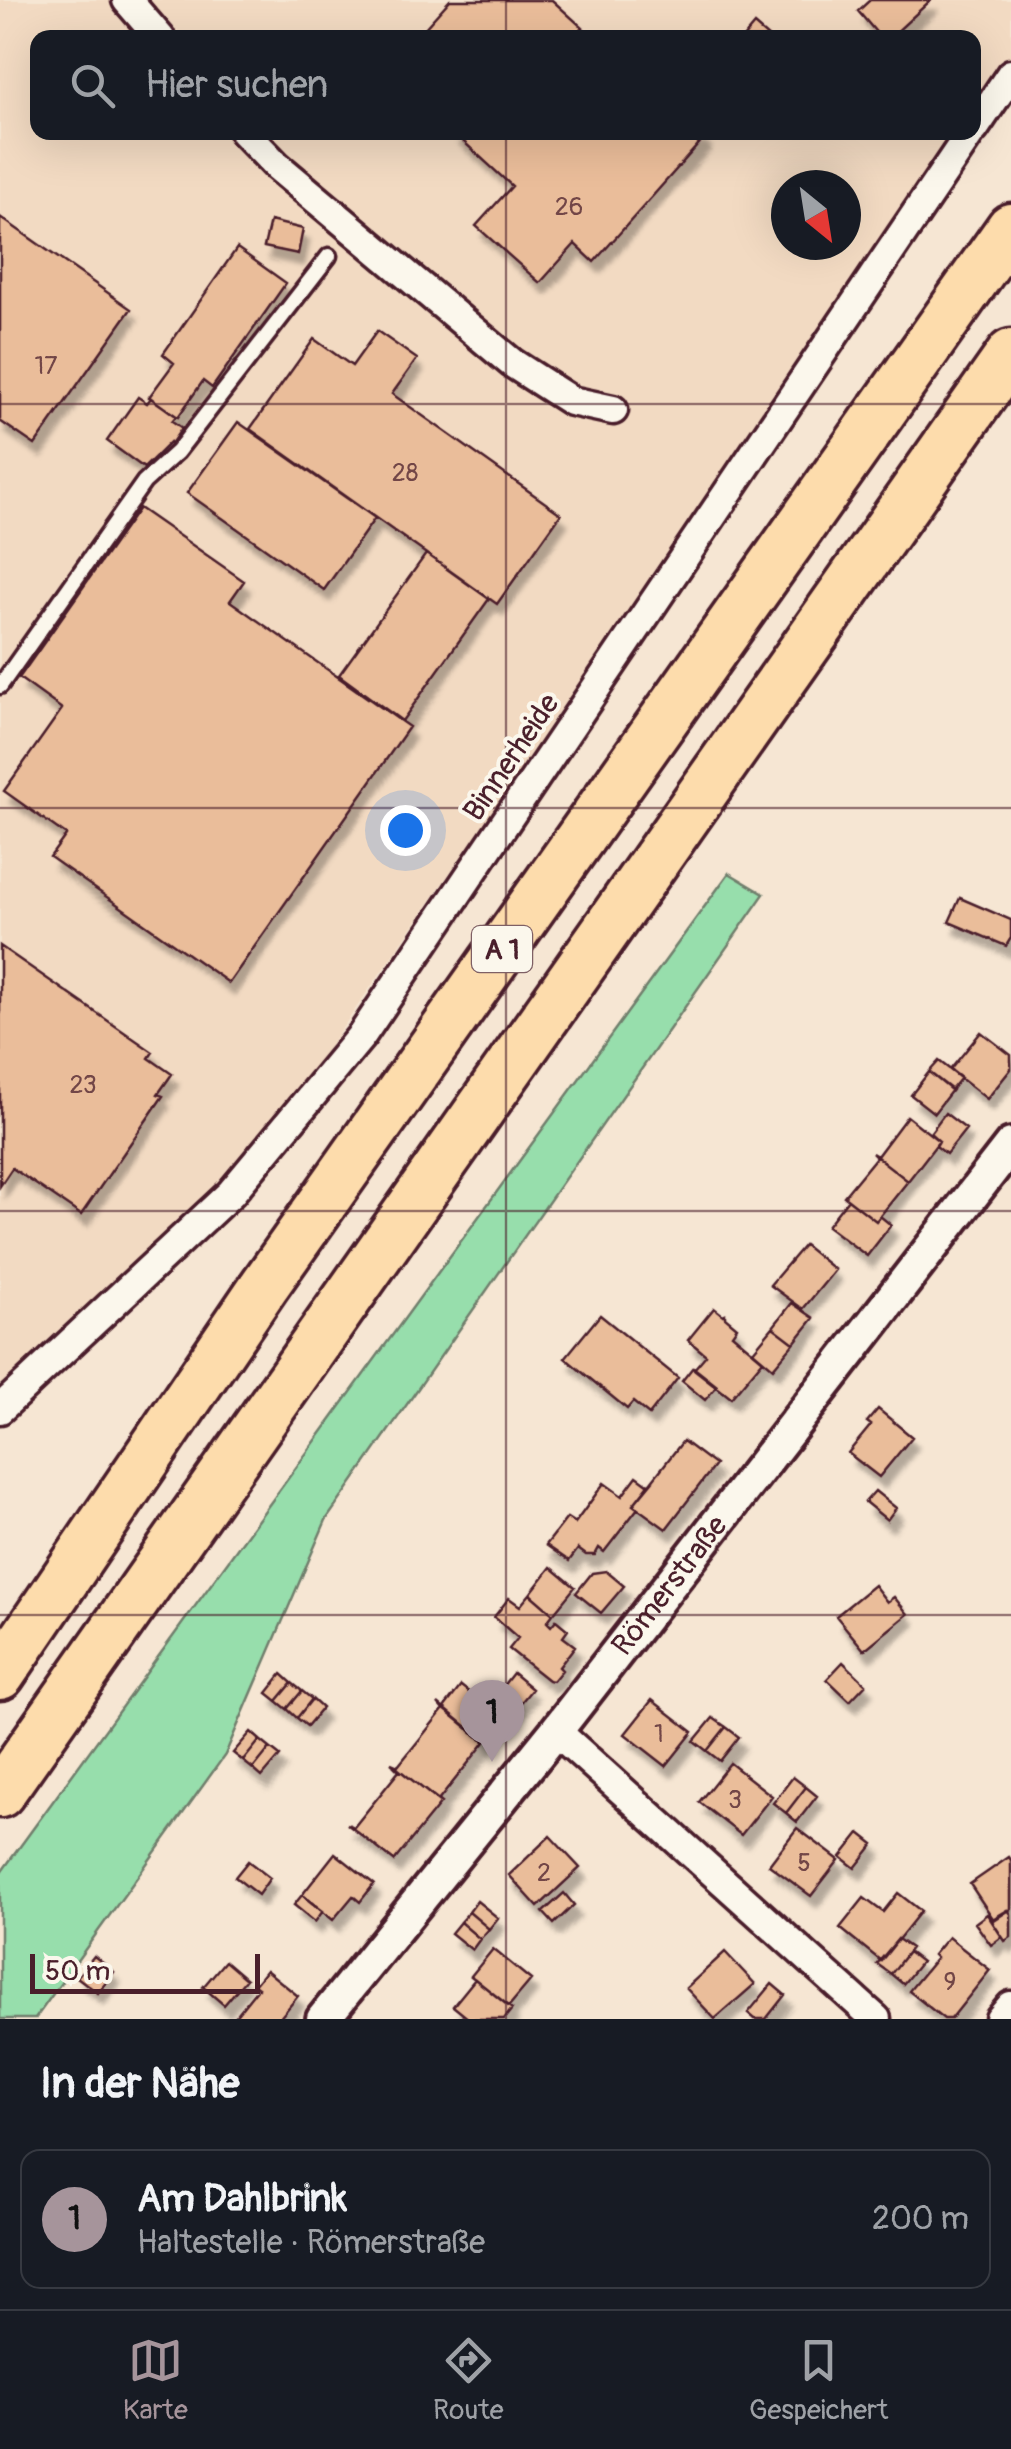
<!DOCTYPE html>
<html lang="de">
<meta charset="utf-8">
<style>
body{margin:0;font-family:Pangolin,sans-serif;background:#20242c;color:#f1f3f6}
.compass{position:absolute;left:771px;top:170px;width:90px;height:90px;border-radius:50%;background:#171b24;box-shadow:0 10px 40px #0002;rotate:150deg}
.scale{position:absolute;left:30px;bottom:25px;width:230px;box-sizing:border-box;padding-left:10px;border:5px solid #4a1f2b;border-top:0;font-size:28px;line-height:35px;white-space:nowrap;color:#4a1f2b;-webkit-text-stroke:8px #fbf7ec;paint-order:stroke}
.you{position:absolute;left:405px;top:830px;width:35px;height:35px;margin:-25px;border:8px solid #fff;border-radius:50%;background:#1a73e8;box-shadow:0 0 0 15px #1a73e833}
.badge{display:grid;place-items:center;width:65px;height:65px;border-radius:50%;background:#a6949b;color:#111;font-size:32px;font-weight:700}
.pin{position:absolute;translate:-50% -82px;filter:drop-shadow(0 2px 5px #0008)}
.pin::after{content:'';position:absolute;top:52px;width:35px;height:30px;background:inherit;clip-path:polygon(0 0,100% 0,50% 100%)}
.list{margin:0;padding:0;list-style:none}
h2{display:flex;justify-content:space-between;align-items:center;height:130px;margin:0;padding:0 40px;font-size:42px}
h2 small{font-size:32px;font-weight:400;color:#9ea1a6}
.list li{display:grid;grid-template-columns:65px 1fr auto;gap:30px;align-items:center;box-sizing:border-box;height:140px;margin:0 20px 20px;padding:0 20px;border:2px solid #363941;border-radius:20px}
.list b{display:block;font-size:38px;white-space:nowrap}
.list p{margin:0;font-size:32px;white-space:nowrap;color:#9ea1a6}
.list em{font-size:32px;font-style:normal;color:#9ea1a6}
.icon{flex:none;width:55px;height:55px;fill:none;stroke:currentColor;stroke-width:2;stroke-linecap:round;stroke-linejoin:round}
.map{position:relative;flex:none;width:1011px;height:2019px;overflow:hidden}
.search{position:absolute;background:#171b24;box-shadow:0 10px 40px #0002;left:30px;right:30px;top:30px;height:110px;display:flex;align-items:center;gap:25px;box-sizing:border-box;padding:0 35px;border-radius:20px;color:#9ea1a6;font-size:38px}
.sheet{height:290px;background:#171b24}
nav{display:flex;justify-content:space-around;align-items:center;box-sizing:border-box;height:140px;border-top:2px solid #363941;background:#171b24;font-size:28px;color:#9ea1a6}
nav a{display:grid;justify-items:center;gap:5px}
nav .on{color:#a6949b}
.map>svg:first-child{display:block}
.built{fill:#f2dac2;fill-rule:evenodd}
.green{fill:#97deac;stroke:#707e6c;stroke-width:2.5}
.building{fill:#eabd9a;stroke:#4a1f2b;stroke-width:2.5;filter:url(#shadow)}
.lines{fill:none;stroke-linecap:round;stroke-linejoin:round}
.service-casing{stroke:#4a1f2b;stroke-width:21}
.minor-casing{stroke:#4a1f2b;stroke-width:35}
.tertiary-casing{stroke:#4a1f2b;stroke-width:40}
.motorway-casing{stroke:#4a1f2b;stroke-width:55}
.service{stroke:#fbf7ec;stroke-width:14}
.minor{stroke:#fbf7ec;stroke-width:28}
.tertiary{stroke:#fbf7ec;stroke-width:32}
.motorway{stroke:#fddcac;stroke-width:48}
.grid{fill:none;stroke:#4a1f2b;stroke-width:2.5;stroke-opacity:0.55}
.labels{text-anchor:middle;stroke-width:8;stroke-linejoin:round;paint-order:stroke}
.number-label{font-size:25px;fill:#724647}
.shield{fill:#fbf7ec;stroke:#7f6065;stroke-width:2.5}
.shield-label{font-size:28px;font-weight:bold;fill:#4a1f2b}
.street-label{font-size:30px;fill:#4a1f2b;stroke:#fbf7ec}
</style>
<div class="map">
<svg width="1011" height="2019" viewBox="0 0 1011 2019">
<defs>
<filter id="shadow"><feDropShadow dx="6" dy="11" stdDeviation="2.5" flood-color="#0004"/></filter>
</defs>
<rect width="100%" height="100%" fill="#f6e6d3"/>
<filter id="ink" filterUnits="userSpaceOnUse"><feTurbulence type="fractalNoise" baseFrequency=".01" numOctaves="2"/><feDisplacementMap in="SourceGraphic" scale="20" xChannelSelector="R" yChannelSelector="G"/><feConvolveMatrix kernelMatrix="1 2 1 2 8 2 1 2 1" color-interpolation-filters="sRGB"/></filter>
<g filter="url(#ink)">
<path class="built" d="M 0,0 L 1011,0 L 1011,61 L 974,116 L 974,38 L 38,38 L 38,132 L 962,133 L 287,1108 L 187,1232 L 0,1411 ZM 786,185 L 846,185 L 846,245 L 786,245 Z"/>
<path class="green" d="M 729,873 L 764,894 L 326,1520 L 225,1755 L 35,2019 L 0,2019 L 0,1874 Z"/>
<path class="building" d="M 450,0 L 552,0 L 594,38 L 416,38 Z
M 870,0 L 931,0 L 890,38 L 881,38 L 858,11 Z
M 754,25 L 769,38 L 743,38 Z
M 453,132 L 700,132 L 705,137 L 594,262 L 575,244 L 540,283 L 476,226 L 512,186 Z
M 0,217 L 131,309 L 35,445 L 0,421 Z
M 270,221 L 303,229 L 298,254 L 264,247 Z
M 237,248 L 286,283 L 212,388 L 203,381 L 178,417 L 149,397 L 174,363 L 163,354 Z
M 377,331 L 417,359 L 392,394 L 561,514 L 497,604 L 250,429 L 314,339 L 352,366 Z
M 138,397 L 147,403 L 151,398 L 176,416 L 172,421 L 182,428 L 171,444 L 170,442 L 144,468 L 107,441 Z
M 238,422 L 375,518 L 324,590 L 187,493 Z
M 139,508 L 244,581 L 230,601 L 409,727 L 229,983 L 50,857 L 66,835 L 4,791 L 62,709 L 19,678 Z
M 426,554 L 489,599 L 402,721 L 339,675 Z
M 960,898 L 1011,920 L 1011,938 L 1006,946 L 949,922 Z
M 0,946 L 153,1052 L 149,1058 L 172,1074 L 158,1094 L 163,1096 L 81,1215 L 12,1168 L 0,1186 Z
M 981,1032 L 1011,1055 L 1011,1069 L 987,1099 L 950,1070 Z
M 939,1061 L 961,1078 L 951,1090 L 929,1072 Z
M 929,1072 L 952,1090 L 934,1113 L 911,1095 Z
M 945,1113 L 966,1129 L 946,1154 L 936,1146 L 939,1141 L 930,1133 Z
M 907,1116 L 939,1141 L 908,1181 L 872,1153 L 877,1156 Z
M 872,1153 L 908,1181 L 876,1221 L 844,1196 L 876,1157 Z
M 848,1199 L 876,1221 L 880,1216 L 891,1225 L 867,1256 L 827,1226 Z
M 804,1245 L 835,1270 L 803,1309 L 770,1285 Z
M 792,1303 L 814,1318 L 794,1343 L 773,1327 Z
M 714,1308 L 723,1315 L 725,1314 L 725,1317 L 737,1327 L 732,1334 L 763,1360 L 731,1398 L 694,1369 L 706,1355 L 688,1340 Z
M 600,1315 L 678,1378 L 649,1415 L 633,1402 L 627,1409 L 565,1358 Z
M 773,1327 L 794,1343 L 773,1368 L 753,1351 Z
M 693,1367 L 717,1386 L 705,1400 L 682,1381 Z
M 878,1409 L 912,1437 L 879,1477 L 848,1453 L 871,1425 L 867,1422 Z
M 683,1441 L 715,1465 L 666,1529 L 633,1505 Z
M 637,1476 L 648,1484 L 651,1483 L 633,1505 L 638,1508 L 604,1552 L 599,1548 L 595,1555 L 586,1555 L 578,1549 L 569,1561 L 546,1545 L 567,1518 L 575,1523 L 604,1483 L 622,1496 Z
M 875,1491 L 896,1508 L 887,1520 L 865,1502 Z
M 551,1567 L 575,1587 L 553,1614 L 530,1594 Z
M 606,1571 L 624,1586 L 601,1613 L 576,1593 L 592,1573 Z
M 874,1585 L 887,1602 L 894,1597 L 908,1614 L 864,1650 L 836,1616 Z
M 530,1594 L 553,1614 L 547,1622 L 551,1626 L 556,1620 L 568,1630 L 563,1637 L 575,1646 L 559,1667 L 562,1670 L 553,1681 L 548,1680 L 509,1649 L 518,1638 L 494,1617 L 509,1598 L 520,1606 Z
M 843,1662 L 866,1684 L 850,1701 L 827,1679 Z
M 513,1673 L 532,1689 L 506,1721 L 487,1706 Z
M 282,1674 L 292,1683 L 277,1701 L 267,1693 Z
M 292,1683 L 302,1691 L 287,1709 L 277,1701 Z
M 461,1686 L 504,1720 L 484,1741 L 444,1708 Z
M 302,1691 L 312,1699 L 297,1718 L 287,1709 Z
M 312,1699 L 322,1708 L 307,1726 L 297,1718 Z
M 652,1700 L 693,1732 L 666,1766 L 625,1734 Z
M 438,1704 L 485,1742 L 438,1801 L 391,1763 L 398,1766 L 443,1710 Z
M 713,1718 L 726,1727 L 707,1751 L 694,1741 Z
M 726,1727 L 739,1737 L 720,1761 L 707,1751 Z
M 251,1732 L 260,1740 L 243,1761 L 233,1753 Z
M 260,1740 L 270,1748 L 253,1769 L 243,1761 Z
M 270,1748 L 280,1756 L 262,1777 L 253,1769 Z
M 730,1763 L 772,1796 L 741,1835 L 699,1802 Z
M 393,1765 L 441,1803 L 394,1861 L 347,1824 L 354,1827 L 399,1771 Z
M 793,1777 L 806,1787 L 786,1813 L 773,1803 Z
M 806,1787 L 817,1796 L 797,1822 L 786,1813 Z
M 797,1828 L 839,1860 L 811,1896 L 769,1865 Z
M 860,1833 L 874,1844 L 855,1868 L 841,1857 Z
M 550,1836 L 580,1868 L 538,1907 L 509,1875 Z
M 335,1853 L 374,1884 L 360,1902 L 353,1896 L 333,1920 L 302,1895 Z
M 1009,1857 L 1011,1860 L 1011,1909 L 994,1920 L 970,1884 Z
M 248,1861 L 270,1878 L 258,1895 L 235,1877 Z
M 564,1893 L 574,1905 L 554,1924 L 543,1912 Z
M 898,1893 L 921,1911 L 881,1961 L 840,1928 L 864,1898 L 883,1912 Z
M 302,1895 L 323,1911 L 315,1922 L 294,1905 Z
M 477,1901 L 498,1918 L 489,1929 L 469,1912 Z
M 1008,1910 L 1011,1914 L 1011,1937 L 1005,1941 L 991,1920 Z
M 469,1912 L 489,1929 L 480,1939 L 460,1922 Z
M 987,1914 L 1002,1937 L 991,1945 L 975,1923 Z
M 460,1922 L 480,1939 L 472,1950 L 451,1933 Z
M 948,1937 L 990,1970 L 951,2019 L 944,2019 L 909,1991 L 936,1958 L 933,1955 Z
M 898,1939 L 911,1948 L 891,1974 L 877,1964 Z
M 493,1949 L 531,1980 L 509,2006 L 471,1976 Z
M 725,1952 L 755,1984 L 715,2019 L 686,1988 Z
M 908,1952 L 921,1962 L 903,1984 L 891,1974 Z
M 94,1956 L 114,1972 L 98,1993 L 77,1977 Z
M 225,1961 L 246,1979 L 224,2005 L 203,1987 Z
M 266,1970 L 298,1996 L 279,2019 L 236,2019 L 234,2018 L 258,1988 L 254,1985 Z
M 475,1979 L 512,2009 L 504,2019 L 469,2019 L 453,2006 Z
M 772,1984 L 785,1995 L 766,2019 L 755,2019 L 748,2013 Z"/>
<g class="lines">
<defs>
<path id="service" d="M 0,686 L 144,482 L 177,452 L 329,256"/>
<path id="minor" d="M 127,0 L 160,38
M 974,129 L 1011,74
M 244,132 L 277,166 L 512,363 L 571,401 L 613,410
M 0,1409 L 231,1193 L 362,1035 L 971,132
M 556,1731 L 876,2019
M 1000,2019 L 1011,2006"/>
<g id="tertiary">
<path id="s1" d="M 323,2019 L 556,1731 L 1011,1145"/>
</g>
<path id="motorway" d="M 0,1675 L 264,1286 L 1011,228
M 0,1793 L 1011,354"/>
</defs>
<use href="#service" class="service-casing"/>
<use href="#minor" class="minor-casing"/>
<use href="#tertiary" class="tertiary-casing"/>
<use href="#motorway" class="motorway-casing"/>
<use href="#service" class="service"/>
<use href="#minor" class="minor"/>
<use href="#tertiary" class="tertiary"/>
<use href="#motorway" class="motorway"/>
</g>
</g>
<path class="grid" d="M 506,0 L 506,38M 506,132 L 506,2019M 0,404 L 1011,404M 0,808 L 1011,808M 0,1211 L 1011,1211M 0,1615 L 1011,1615"/>
<g class="labels">
<g class="number-label">
<text x="569" y="215">26</text>
<text x="46" y="374">17</text>
<text x="405" y="481">28</text>
<text x="83" y="1093">23</text>
<text x="659" y="1742">1</text>
<text x="735" y="1808">3</text>
<text x="804" y="1871">5</text>
<text x="544" y="1881">2</text>
<text x="950" y="1990">9</text>
</g>
<rect class="shield" x="472" y="926" width="60" height="46" rx="8"/>
<g class="shield-label">
<text x="502" y="959">A 1</text>
</g>
<g class="street-label">
<text transform="translate(511 757) rotate(-56)" y="10">Binnerheide</text>
<text dy="10" stroke="none"><textPath href="#s1" startOffset="555">Römerstraße</textPath></text>
</g>
</g>
</svg>
<svg class="compass" viewBox="-18 -18 36 36"><path d="M0-13l5 13h-10z" fill="#e53935"/><path d="M0 13l5-13h-10z" fill="#9ea1a6"/></svg>
<div class="scale">50 m</div>
<div class="you"></div>
<div class="pin badge" style="left:492px;top:1762px">1</div>
<div class="search"><svg class="icon" aria-label="search" viewBox="0 0 24 24"><circle cx="10" cy="10" r="6"/><path d="M15 15l6 6"/></svg>Hier suchen</div>
</div>
<section class="sheet">
<h2>In der Nähe<small></small></h2>
<ul class="list">
<li><span class="badge">1</span><div><b>Am Dahlbrink</b><p>Haltestelle · Römerstraße</p></div><em>200 m</em></li>
</ul>
</section>
<nav>
<a class="on"><svg class="icon" aria-label="map" viewBox="0 0 24 24"><path d="M3 6l6-2 6 2 6-2v14l-6 2-6-2-6 2zM9 4v14M15 6v14"/></svg>Karte</a>
<a><svg class="icon" aria-label="directions" viewBox="0 0 24 24"><path d="M12 3l9 9-9 9-9-9zM9 14v-3h6M13 9l2 2-2 2"/></svg>Route</a>
<a><svg class="icon" aria-label="saved" viewBox="0 0 24 24"><path d="M7 4h10v16l-5-4-5 4z"/></svg>Gespeichert</a>
</nav>
